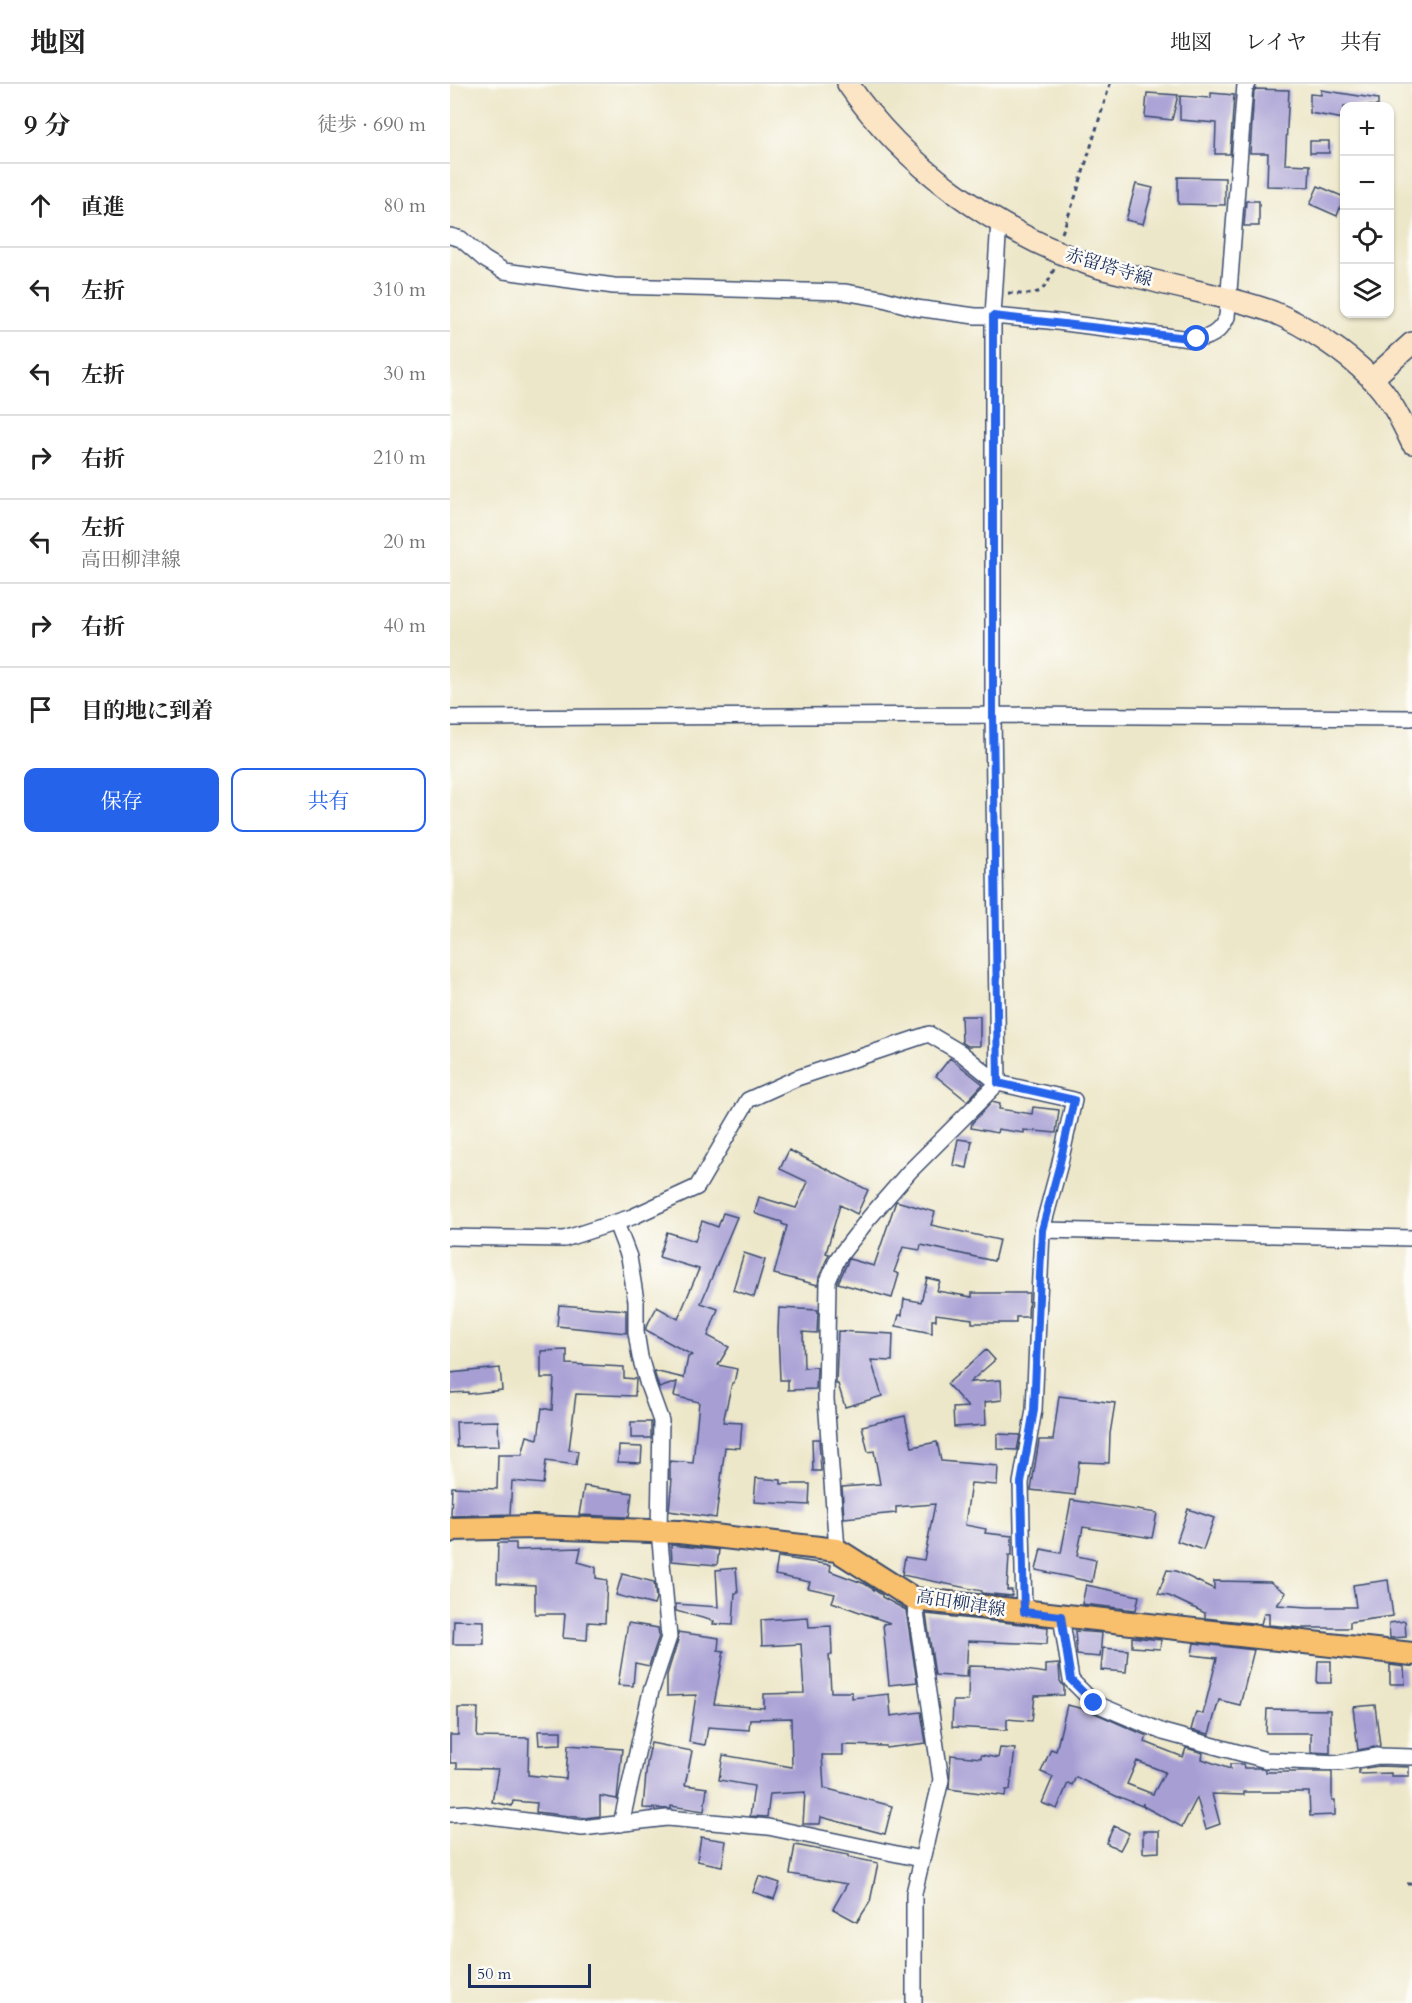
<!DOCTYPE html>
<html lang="ja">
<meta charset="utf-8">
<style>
body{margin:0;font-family:Cardo,"Noto Serif JP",serif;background:#f6f6f6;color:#222}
.controls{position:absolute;right:18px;top:18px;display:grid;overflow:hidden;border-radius:12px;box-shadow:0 2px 4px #0004}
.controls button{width:54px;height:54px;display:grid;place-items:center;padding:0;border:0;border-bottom:2px solid #e0e0e0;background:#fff;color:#222;font:30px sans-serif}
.scale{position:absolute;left:18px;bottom:15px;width:123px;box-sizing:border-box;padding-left:6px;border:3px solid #1b2f5e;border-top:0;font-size:16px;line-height:21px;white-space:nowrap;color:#1b2f5e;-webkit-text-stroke:4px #fdfcf7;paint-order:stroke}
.stop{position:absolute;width:18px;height:18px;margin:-14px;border:4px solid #2563eb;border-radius:50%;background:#fff}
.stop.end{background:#2563eb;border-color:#fff;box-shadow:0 2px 6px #0008}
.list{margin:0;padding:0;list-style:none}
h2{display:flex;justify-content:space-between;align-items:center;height:78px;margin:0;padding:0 24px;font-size:26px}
h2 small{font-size:20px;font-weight:400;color:#767676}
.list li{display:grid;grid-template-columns:39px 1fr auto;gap:18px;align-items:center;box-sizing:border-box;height:84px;padding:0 24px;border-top:2px solid #e0e0e0}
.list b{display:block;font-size:22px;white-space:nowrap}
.list p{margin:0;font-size:20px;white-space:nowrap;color:#767676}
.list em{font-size:20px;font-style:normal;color:#767676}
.actions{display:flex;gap:12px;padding:18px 24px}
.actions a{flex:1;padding:14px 0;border:2px solid #2563eb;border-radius:12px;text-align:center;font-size:21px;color:#2563eb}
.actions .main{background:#2563eb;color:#fff}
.icon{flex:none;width:33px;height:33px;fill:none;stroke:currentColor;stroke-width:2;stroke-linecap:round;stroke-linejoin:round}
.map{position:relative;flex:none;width:962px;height:1919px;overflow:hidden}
header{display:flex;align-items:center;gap:36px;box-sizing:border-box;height:84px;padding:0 30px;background:#fff;border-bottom:2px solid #e0e0e0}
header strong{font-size:28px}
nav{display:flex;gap:33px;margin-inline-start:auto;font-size:21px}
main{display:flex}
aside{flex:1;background:#fff}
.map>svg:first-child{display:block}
.building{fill:#a79fd4;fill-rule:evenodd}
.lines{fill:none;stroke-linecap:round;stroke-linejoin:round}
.street-casing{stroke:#3a4b6e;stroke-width:18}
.secondary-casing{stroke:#3a4b6e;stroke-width:24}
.primary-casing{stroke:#3a4b6e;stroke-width:26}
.path{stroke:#3a4b6e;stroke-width:3;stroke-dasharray:4.5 4.5;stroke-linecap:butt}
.street{stroke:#fff;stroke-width:15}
.secondary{stroke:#fce5c4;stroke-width:21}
.primary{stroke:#f8bf6c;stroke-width:22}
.route{stroke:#2563eb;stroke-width:8}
.labels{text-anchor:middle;stroke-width:5;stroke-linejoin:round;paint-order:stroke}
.street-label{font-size:18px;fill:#1b2f5e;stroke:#fdfcf7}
</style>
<header>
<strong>地図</strong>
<nav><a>地図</a><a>レイヤ</a><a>共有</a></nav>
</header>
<main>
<aside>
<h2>9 分<small>徒歩 · 690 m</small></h2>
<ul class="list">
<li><svg class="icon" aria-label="ahead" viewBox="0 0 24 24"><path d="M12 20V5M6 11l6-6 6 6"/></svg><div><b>直進</b></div><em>80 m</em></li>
<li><svg class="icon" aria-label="left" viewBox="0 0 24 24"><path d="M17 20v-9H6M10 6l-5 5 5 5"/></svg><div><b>左折</b></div><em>310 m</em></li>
<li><svg class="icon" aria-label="left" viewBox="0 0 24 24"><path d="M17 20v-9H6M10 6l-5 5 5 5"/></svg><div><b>左折</b></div><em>30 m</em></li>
<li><svg class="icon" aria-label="right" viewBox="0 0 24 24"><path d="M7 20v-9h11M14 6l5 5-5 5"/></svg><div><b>右折</b></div><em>210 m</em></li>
<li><svg class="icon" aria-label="left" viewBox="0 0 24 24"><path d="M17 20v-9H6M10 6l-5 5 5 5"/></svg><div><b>左折</b><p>高田柳津線</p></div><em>20 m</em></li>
<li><svg class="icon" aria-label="right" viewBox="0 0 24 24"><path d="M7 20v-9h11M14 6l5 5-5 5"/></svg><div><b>右折</b></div><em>40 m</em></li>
<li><svg class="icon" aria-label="arrive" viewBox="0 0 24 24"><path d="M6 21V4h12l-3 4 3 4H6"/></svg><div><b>目的地に到着</b></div></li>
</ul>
<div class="actions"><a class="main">保存</a><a>共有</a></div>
</aside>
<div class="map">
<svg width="962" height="1919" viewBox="0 0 962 1919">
<rect width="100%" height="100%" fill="#fdfcf7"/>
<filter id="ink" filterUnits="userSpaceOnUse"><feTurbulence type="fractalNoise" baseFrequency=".0167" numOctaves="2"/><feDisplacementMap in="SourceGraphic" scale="12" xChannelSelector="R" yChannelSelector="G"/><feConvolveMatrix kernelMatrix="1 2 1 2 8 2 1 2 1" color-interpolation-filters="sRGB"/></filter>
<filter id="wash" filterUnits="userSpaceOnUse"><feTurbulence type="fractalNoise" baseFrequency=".008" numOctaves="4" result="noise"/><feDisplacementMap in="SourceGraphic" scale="24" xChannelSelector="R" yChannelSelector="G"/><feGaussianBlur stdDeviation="1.35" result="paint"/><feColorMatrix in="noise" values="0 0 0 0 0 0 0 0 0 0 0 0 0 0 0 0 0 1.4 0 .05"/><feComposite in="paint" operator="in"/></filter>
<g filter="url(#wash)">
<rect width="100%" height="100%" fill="#ede7c9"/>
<g id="blocks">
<path class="building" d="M 806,5 L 839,6 L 835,80 L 860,81 L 859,103 L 817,102 L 818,69 L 800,69 L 804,7 Z
M 871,6 L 928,15 L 928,22 L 894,22 L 894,35 L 860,29 L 860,10 L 871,11 Z
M 697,9 L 728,11 L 722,36 L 695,33 Z
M 761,9 L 784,11 L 780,70 L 765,70 L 766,39 L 730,36 L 730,12 L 761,14 Z
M 860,57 L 879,57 L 879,69 L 860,69 Z
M 728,93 L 775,94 L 775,121 L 728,120 Z
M 686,100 L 703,104 L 693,140 L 676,136 Z
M 868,102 L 894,113 L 887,132 L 860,120 Z
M 796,117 L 809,117 L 809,142 L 794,142 Z
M 511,932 L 530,932 L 530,962 L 518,962 L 512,958 Z
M 500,974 L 533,1000 L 517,1017 L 486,992 Z
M 542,1018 L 550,1020 L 549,1025 L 582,1030 L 583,1023 L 609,1026 L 606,1049 L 574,1046 L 574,1049 L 548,1045 L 547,1049 L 521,1044 L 522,1039 Z
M 508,1055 L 522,1057 L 517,1084 L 503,1081 Z
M 339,1066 L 418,1106 L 407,1130 L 390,1121 L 376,1169 L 379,1170 L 369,1193 L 368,1201 L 324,1190 L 337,1142 L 332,1140 L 332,1138 L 306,1130 L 305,1128 L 309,1113 L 346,1124 L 358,1098 L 330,1085 Z
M 446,1117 L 485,1128 L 481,1141 L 549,1156 L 544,1177 L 471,1161 L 470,1166 L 453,1163 L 444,1188 L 449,1190 L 442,1214 L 388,1199 L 399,1175 L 424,1182 Z
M 273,1129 L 287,1133 L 251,1219 L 268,1225 L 258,1252 L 279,1263 L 268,1281 L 287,1285 L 284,1299 L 282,1299 L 273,1338 L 292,1339 L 290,1364 L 275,1363 L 266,1434 L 219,1427 L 222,1395 L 220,1395 L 220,1377 L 243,1379 L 249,1318 L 224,1312 L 227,1298 L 209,1304 L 204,1287 L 234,1294 L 238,1273 L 242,1271 L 196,1246 L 196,1243 L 207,1223 L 228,1235 L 249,1185 L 209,1173 L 217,1148 L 245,1157 L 252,1137 L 268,1143 Z
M 294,1169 L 315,1176 L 304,1213 L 283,1206 Z
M 477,1194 L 490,1197 L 487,1207 L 522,1213 L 522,1209 L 579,1209 L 578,1233 L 566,1233 L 566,1239 L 522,1239 L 522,1235 L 486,1230 L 486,1236 L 482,1236 L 482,1249 L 446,1242 L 449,1231 L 452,1231 L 454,1215 L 471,1218 Z
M 109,1221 L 176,1226 L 176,1249 L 107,1242 Z
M 329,1224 L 368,1226 L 367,1249 L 353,1248 L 354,1284 L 367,1283 L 366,1305 L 338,1306 L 338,1296 L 330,1296 L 328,1247 Z
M 388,1247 L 443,1250 L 442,1277 L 421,1276 L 432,1312 L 395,1323 L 388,1300 L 386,1300 Z
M 117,1266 L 117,1280 L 174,1283 L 174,1294 L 186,1295 L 185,1312 L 126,1310 L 119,1366 L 128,1367 L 126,1381 L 96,1377 L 93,1400 L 62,1397 L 60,1430 L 1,1432 L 2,1403 L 47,1405 L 48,1371 L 72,1371 L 77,1352 L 88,1355 L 92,1324 L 102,1326 L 104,1294 L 91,1294 L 91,1267 Z
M 536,1266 L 545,1276 L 520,1298 L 551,1296 L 552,1316 L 535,1318 L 536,1341 L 504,1343 L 503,1324 L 518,1323 L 497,1300 Z
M 50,1284 L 52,1306 L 18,1310 L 18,1308 L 0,1309 L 0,1289 Z
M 609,1312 L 665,1319 L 660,1350 L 659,1379 L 629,1378 L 625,1411 L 581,1406 L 589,1356 L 603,1356 Z
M 455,1332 L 462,1363 L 487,1358 L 491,1377 L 548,1382 L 547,1401 L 521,1399 L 515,1441 L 536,1445 L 535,1449 L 562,1452 L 562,1471 L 559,1471 L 557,1506 L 562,1506 L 562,1512 L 532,1509 L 532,1507 L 452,1491 L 455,1473 L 474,1476 L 485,1420 L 446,1423 L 446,1429 L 394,1434 L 392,1403 L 430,1400 L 424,1367 L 418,1368 L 412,1342 Z
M 48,1337 L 49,1362 L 7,1363 L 6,1338 Z
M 181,1338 L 201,1338 L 201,1354 L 181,1354 Z
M 547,1350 L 570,1351 L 567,1366 L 547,1365 Z
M 362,1355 L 369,1355 L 371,1387 L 363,1387 Z
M 169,1362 L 192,1363 L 191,1379 L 168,1378 Z
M 306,1394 L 331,1396 L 331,1400 L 360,1400 L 359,1421 L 304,1418 Z
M 134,1402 L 182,1409 L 179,1433 L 129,1431 Z
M 621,1416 L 707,1429 L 702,1454 L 633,1443 L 627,1472 L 646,1476 L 642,1498 L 586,1486 L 591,1465 L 611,1469 Z
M 738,1425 L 764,1434 L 753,1466 L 727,1457 Z
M 48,1459 L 66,1459 L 66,1466 L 131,1464 L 128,1478 L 146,1483 L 146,1494 L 157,1496 L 155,1539 L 138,1538 L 137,1556 L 113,1554 L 115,1530 L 85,1530 L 85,1501 L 47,1499 Z
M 221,1461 L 269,1466 L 267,1481 L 222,1477 Z
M 328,1473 L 381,1481 L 380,1487 L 415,1500 L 432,1511 L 432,1513 L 456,1526 L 467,1598 L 439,1601 L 433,1540 L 440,1539 L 382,1518 L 385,1510 L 358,1504 L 360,1498 L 325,1491 Z
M 286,1484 L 288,1509 L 285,1509 L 283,1541 L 263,1540 L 264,1537 L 226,1527 L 226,1520 L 268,1523 L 266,1486 Z
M 717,1486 L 726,1487 L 764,1505 L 764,1497 L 820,1498 L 836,1509 L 827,1521 L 858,1523 L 906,1523 L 903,1501 L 938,1496 L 943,1532 L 900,1538 L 900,1544 L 852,1544 L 819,1541 L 819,1529 L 814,1529 L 811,1540 L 755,1534 L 755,1529 L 719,1512 L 708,1510 Z
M 172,1490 L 204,1498 L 206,1515 L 204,1521 L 166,1511 Z
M 636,1501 L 689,1512 L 686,1526 L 632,1520 Z
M 476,1530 L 598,1543 L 597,1560 L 518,1557 L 516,1593 L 485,1591 Z
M 358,1533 L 359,1543 L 381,1542 L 382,1571 L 379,1571 L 381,1608 L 402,1608 L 402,1614 L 439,1610 L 441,1632 L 471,1628 L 476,1659 L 436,1664 L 436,1662 L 393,1661 L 393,1671 L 372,1671 L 374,1704 L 442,1722 L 435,1750 L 371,1733 L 370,1740 L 353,1740 L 355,1708 L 320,1710 L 317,1733 L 300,1732 L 304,1702 L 269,1696 L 273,1671 L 342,1683 L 341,1634 L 300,1635 L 299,1646 L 258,1643 L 255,1661 L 239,1658 L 246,1611 L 217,1612 L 217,1591 L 228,1556 L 228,1548 L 269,1554 L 268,1566 L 274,1567 L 264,1620 L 314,1624 L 314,1610 L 354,1609 L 351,1560 L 312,1562 L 311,1536 Z
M 4,1536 L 34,1537 L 34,1560 L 3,1560 Z
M 955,1537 L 956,1553 L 940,1554 L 939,1539 Z
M 178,1539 L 208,1544 L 209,1552 L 199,1582 L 185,1579 L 183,1602 L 168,1601 Z
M 625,1547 L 652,1549 L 650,1573 L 627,1571 Z
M 682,1553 L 711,1556 L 710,1565 L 682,1563 Z
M 744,1559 L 804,1566 L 790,1621 L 769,1616 L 759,1650 L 741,1646 L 746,1628 L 753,1630 L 767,1574 L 742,1571 Z
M 653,1564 L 678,1566 L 676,1588 L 651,1586 Z
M 868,1577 L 881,1577 L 881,1599 L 867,1599 Z
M 609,1580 L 610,1597 L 614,1603 L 614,1611 L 585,1612 L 582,1637 L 557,1635 L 557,1646 L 502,1643 L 503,1617 L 518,1617 L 519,1582 L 553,1583 L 596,1589 L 596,1581 Z
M 940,1581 L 954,1583 L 955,1600 L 940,1600 Z
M 617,1621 L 638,1626 L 697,1652 L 695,1658 L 733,1673 L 736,1664 L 753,1669 L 752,1675 L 780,1685 L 780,1680 L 793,1680 L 794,1684 L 809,1684 L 816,1686 L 816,1688 L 882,1688 L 882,1716 L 885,1716 L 885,1731 L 860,1732 L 859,1708 L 794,1708 L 794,1711 L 762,1710 L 770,1740 L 756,1745 L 747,1714 L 732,1743 L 693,1722 L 693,1719 L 692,1722 L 670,1713 L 670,1714 L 626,1693 L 622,1701 L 618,1699 L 607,1725 L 592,1719 L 603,1693 L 591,1688 L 601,1665 L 606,1667 ZM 687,1677 L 715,1688 L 703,1710 L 677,1700 Z
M 925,1621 L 930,1662 L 908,1666 L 903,1623 Z
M 8,1624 L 28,1624 L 27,1653 L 79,1654 L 78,1691 L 116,1695 L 118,1661 L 172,1665 L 167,1715 L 150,1712 L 150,1732 L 135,1734 L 86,1728 L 87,1719 L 63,1717 L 62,1722 L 42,1718 L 48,1685 L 7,1684 L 7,1679 L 0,1679 L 0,1651 L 8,1651 Z
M 817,1625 L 880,1626 L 880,1669 L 861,1668 L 861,1649 L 816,1649 Z
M 88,1647 L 111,1647 L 111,1660 L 89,1661 Z
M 201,1659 L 242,1667 L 235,1701 L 257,1704 L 254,1727 L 221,1722 L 221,1725 L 193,1724 L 197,1679 Z
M 550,1664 L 565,1665 L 560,1706 L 556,1706 L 555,1712 L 499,1705 L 501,1671 L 531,1674 L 531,1671 L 548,1674 Z
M 929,1682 L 959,1683 L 959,1692 L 941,1692 L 941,1689 L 909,1690 L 909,1685 Z
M 664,1742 L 679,1749 L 670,1766 L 656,1759 Z
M 693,1747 L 709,1747 L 709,1768 L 693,1769 Z
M 251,1753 L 276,1757 L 272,1782 L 247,1777 Z
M 345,1761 L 398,1771 L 398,1773 L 428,1779 L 420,1818 L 407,1838 L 383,1825 L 397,1800 L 340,1790 Z
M 309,1792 L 330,1799 L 324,1815 L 303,1808 Z"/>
</g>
</g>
<g filter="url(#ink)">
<use href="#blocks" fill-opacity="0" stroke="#3a4b6e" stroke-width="1.5"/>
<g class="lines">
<defs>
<path id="street" d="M 0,152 L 11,155 L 34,175 L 54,187 L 164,202 L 394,208 L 430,214 L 466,224 L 525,232 L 543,232 L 599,237 L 740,255 C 758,256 770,249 777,233 L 795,1 L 798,0
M 0,634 L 543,631 L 962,634
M 166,1139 L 179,1173 L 186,1217 L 186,1248 L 190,1273 L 198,1301 L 211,1337 L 209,1447 L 219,1553 L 201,1607 L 171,1740
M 592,1146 L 962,1154
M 0,1153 L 114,1155 L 182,1133 L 247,1103 L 298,1016 L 347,994 L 479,950 L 511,969 L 548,999 L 624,1016 L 609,1083 L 592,1146 L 584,1326 L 571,1399 L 574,1528
M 387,1466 L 376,1315 L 378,1197 L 388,1174 L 419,1134 L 459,1088 L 548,999 L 543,631 L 543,232 L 549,137
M 611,1532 L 621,1596 L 644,1619 L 713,1648 L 816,1676 L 890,1679 L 928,1672 L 962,1673
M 0,1730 L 15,1729 L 132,1744 L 217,1734 L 318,1743 L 471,1775
M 464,1919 L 464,1809 L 491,1696 L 464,1515"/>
<path id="secondary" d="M 398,0 C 455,83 543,145 638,180 C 659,188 682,191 704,197 C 742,207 786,214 823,228 C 855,241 897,269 921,294 C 939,311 951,336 962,359
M 922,295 L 962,259"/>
<path id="primary" d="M 0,1447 L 2,1445 L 84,1443 L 229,1448 L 387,1466 L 464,1515 L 962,1570"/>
</defs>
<use href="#street" class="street-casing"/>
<use href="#secondary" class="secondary-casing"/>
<use href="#primary" class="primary-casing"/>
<path class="path" d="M 612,149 L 626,111 L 660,0
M 558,209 C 585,211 593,213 604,185
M 957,1800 L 962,1800"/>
<use href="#street" class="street"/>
<use href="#secondary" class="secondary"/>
<use href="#primary" class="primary"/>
</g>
</g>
<g class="lines" filter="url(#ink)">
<path class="route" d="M 644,1619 L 621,1596 L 611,1532 L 574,1528 L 571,1399 L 584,1326 L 592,1146 L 609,1083 L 624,1016 L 548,999 L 543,632 L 543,232 L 747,255"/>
</g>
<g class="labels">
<g class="street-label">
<text transform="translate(659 183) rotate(17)" y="6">赤留塔寺線</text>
<text transform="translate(511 1519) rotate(9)" y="6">高田柳津線</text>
</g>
</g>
</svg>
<div class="controls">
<button>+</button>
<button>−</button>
<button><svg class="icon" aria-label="locate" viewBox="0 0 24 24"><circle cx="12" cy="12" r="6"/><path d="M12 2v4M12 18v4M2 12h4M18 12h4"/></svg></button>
<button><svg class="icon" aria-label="layers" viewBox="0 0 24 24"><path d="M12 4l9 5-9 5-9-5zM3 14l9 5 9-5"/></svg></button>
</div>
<div class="scale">50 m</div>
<div class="stop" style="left:747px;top:255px"></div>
<div class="stop end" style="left:644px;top:1619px"></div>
</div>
</main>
